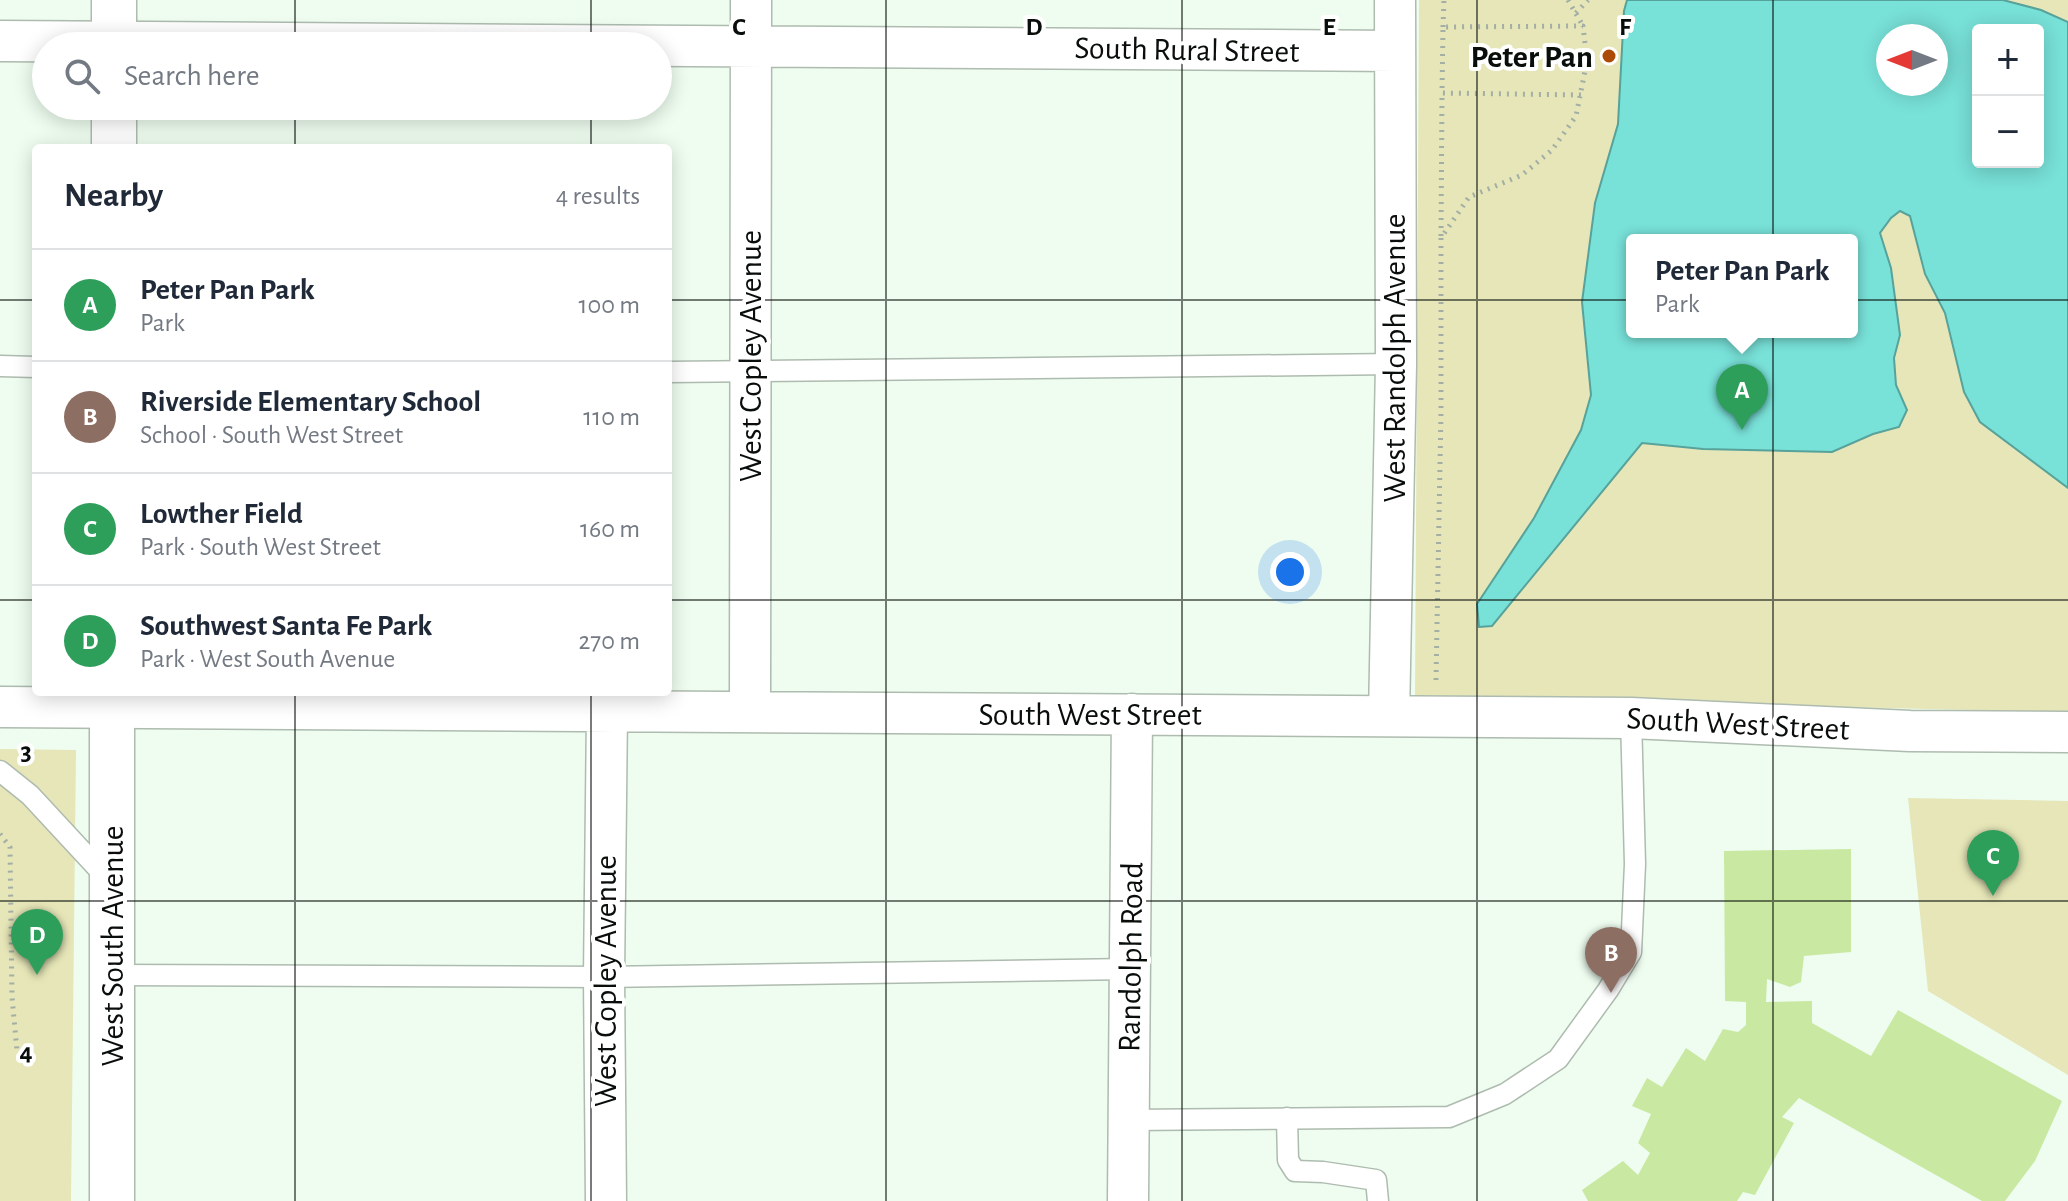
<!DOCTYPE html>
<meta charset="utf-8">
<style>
body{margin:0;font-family:"Alegreya Sans",sans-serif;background:#f6f6f7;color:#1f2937}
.controls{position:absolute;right:24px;top:24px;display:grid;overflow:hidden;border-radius:8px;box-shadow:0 4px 20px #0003}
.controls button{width:72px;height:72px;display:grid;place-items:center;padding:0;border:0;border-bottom:2px solid #e0e1e3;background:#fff;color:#1f2937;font:40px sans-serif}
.compass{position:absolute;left:1876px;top:24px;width:72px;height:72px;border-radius:50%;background:#fff;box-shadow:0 4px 20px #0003;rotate:270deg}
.you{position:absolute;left:1290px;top:572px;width:28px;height:28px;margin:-20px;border:6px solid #fff;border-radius:50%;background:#1a73e8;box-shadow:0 0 0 12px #1a73e833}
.badge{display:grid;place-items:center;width:52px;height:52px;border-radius:50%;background:#ac4b06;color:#fff;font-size:26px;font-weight:700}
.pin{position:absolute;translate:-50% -66px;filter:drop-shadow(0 2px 4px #0008)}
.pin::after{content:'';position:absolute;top:42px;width:28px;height:24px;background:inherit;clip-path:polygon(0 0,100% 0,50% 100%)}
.popup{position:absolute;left:1626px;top:234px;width:232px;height:104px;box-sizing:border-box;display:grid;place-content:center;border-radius:8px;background:#fff;filter:drop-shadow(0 2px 6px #0005);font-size:26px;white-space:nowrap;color:#747a83}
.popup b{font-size:30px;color:#1f2937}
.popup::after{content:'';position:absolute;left:50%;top:100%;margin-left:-16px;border:16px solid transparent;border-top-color:#fff}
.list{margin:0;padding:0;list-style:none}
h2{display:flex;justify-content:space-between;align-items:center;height:104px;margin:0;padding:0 32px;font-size:34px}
h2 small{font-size:26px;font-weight:400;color:#747a83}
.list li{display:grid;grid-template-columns:52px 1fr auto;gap:24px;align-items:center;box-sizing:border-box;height:112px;padding:0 32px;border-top:2px solid #e0e1e3}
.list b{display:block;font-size:30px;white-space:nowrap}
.list p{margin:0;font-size:26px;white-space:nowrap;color:#747a83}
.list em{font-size:26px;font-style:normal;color:#747a83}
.icon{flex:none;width:44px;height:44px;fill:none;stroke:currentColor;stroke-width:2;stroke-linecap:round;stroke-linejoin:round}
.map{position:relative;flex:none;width:2068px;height:1201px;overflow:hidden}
.search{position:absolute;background:#fff;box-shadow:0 4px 20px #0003;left:32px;top:32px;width:640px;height:88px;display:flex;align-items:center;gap:20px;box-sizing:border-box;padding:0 28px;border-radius:44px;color:#747a83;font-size:30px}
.panel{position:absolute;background:#fff;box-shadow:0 4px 20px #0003;left:32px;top:144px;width:640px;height:552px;border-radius:8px}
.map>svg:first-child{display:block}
.green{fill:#e6e6b8;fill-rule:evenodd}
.water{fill:#78e1d8;stroke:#57a29a;stroke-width:2;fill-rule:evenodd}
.building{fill:#c9e9a2}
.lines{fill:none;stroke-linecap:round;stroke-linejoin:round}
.service-casing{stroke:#aebbaf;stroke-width:23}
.minor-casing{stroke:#aebbaf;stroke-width:43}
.secondary-casing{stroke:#aebbaf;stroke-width:47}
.path{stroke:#a3afa4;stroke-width:5;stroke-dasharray:2 6;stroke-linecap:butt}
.service{stroke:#fff;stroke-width:20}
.minor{stroke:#fff;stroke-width:40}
.secondary{stroke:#fff;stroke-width:44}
.grid{fill:none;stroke:#090e0a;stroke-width:2;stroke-opacity:0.55}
.poi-dot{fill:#ac4b06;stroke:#fff;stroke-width:3}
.labels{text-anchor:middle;stroke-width:8;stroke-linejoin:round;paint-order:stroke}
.street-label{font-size:32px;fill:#090e0a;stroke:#fff}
.poi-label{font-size:32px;font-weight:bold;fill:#090e0a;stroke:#fff;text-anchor:end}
.grid-label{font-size:26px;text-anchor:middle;font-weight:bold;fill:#090e0a;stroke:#fff;stroke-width:8;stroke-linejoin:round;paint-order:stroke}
</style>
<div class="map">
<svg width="2068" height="1201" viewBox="0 0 2068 1201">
<rect width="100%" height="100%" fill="#eefdf0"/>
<path class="green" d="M 1419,0 L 2068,0 L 2068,712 L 1415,698 ZM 1978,30 L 2038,30 L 2038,162 L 1978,162 ZM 1888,36 L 1936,36 L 1936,84 L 1888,84 ZM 1632,240 L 1852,240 L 1852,332 L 1632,332 Z
M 0,749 L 76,750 L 71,1201 L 0,1201 Z
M 1908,798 L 2068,801 L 2068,1075 L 1928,991 Z"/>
<path class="water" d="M 1627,0 L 2003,0 L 2041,10 L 2068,22 L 2068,488 L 1980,422 L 1964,392 L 1945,313 L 1925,274 L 1910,216 L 1900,211 L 1891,218 L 1880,233 L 1891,268 L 1900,335 L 1894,358 L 1896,385 L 1907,410 L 1899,427 L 1873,434 L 1832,452 L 1703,449 L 1642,443 L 1492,626 L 1479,627 L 1477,604 L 1534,518 L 1581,430 L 1591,395 L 1582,302 L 1595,203 L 1618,124 L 1624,11 ZM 1978,30 L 2038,30 L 2038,162 L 1978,162 ZM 1888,36 L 1936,36 L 1936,84 L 1888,84 ZM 1632,240 L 1852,240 L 1852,332 L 1632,332 Z"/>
<path class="building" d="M 1851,849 L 1851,952 L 1804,956 L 1801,982 L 1790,987 L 1767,979 L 1766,1002 L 1812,1001 L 1812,1023 L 1871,1056 L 1898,1010 L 2062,1101 L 2035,1161 L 2005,1201 L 1982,1201 L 1799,1098 L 1782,1117 L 1794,1123 L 1755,1195 L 1743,1192 L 1737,1201 L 1588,1201 L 1582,1190 L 1623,1161 L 1638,1175 L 1650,1153 L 1638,1143 L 1651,1114 L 1632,1106 L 1647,1078 L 1662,1087 L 1686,1048 L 1705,1061 L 1723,1029 L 1738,1032 L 1746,1025 L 1746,1002 L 1725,1001 L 1724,851 Z"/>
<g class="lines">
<defs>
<path id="service" d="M 0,366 L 36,367
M 668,372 L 1396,364
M 0,771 L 30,795 L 106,877
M 112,975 L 604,977 L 1130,969
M 1287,1118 L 1288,1160 L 1295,1171 L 1323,1172 L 1376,1180 L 1378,1201
M 1128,1120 L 1449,1117 L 1505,1094 L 1558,1059 L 1608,990 L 1631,952 L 1635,864 L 1631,718"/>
<path id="minor" d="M 0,41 L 1395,51
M 0,707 L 1631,718 L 1910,731 L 2068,732
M 750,712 L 751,0
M 1389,716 L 1396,364 L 1395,0
M 606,1201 L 604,977 L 607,712
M 1128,1201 L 1132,714"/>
<path id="secondary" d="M 114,0 L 114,46
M 114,148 L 114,106
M 112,1201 L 112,692"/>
</defs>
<use href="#service" class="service-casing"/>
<use href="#minor" class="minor-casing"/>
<use href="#secondary" class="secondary-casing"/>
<path class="path" d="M 1568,0 L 1583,26
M 1576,13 L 1588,0
M 1443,27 L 1444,0
M 1441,236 L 1442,93
M 1436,680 L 1441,411 L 1441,238 L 1469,197 L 1522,175 L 1552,150 L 1576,116 L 1587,61 L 1583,26 L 1443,27 L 1442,93 L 1581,95
M 0,834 L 10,847 L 12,997 L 17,1051"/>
<use href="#service" class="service"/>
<use href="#minor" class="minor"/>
<use href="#secondary" class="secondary"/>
</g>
<path class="grid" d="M 295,0 L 295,46M 591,0 L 591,46M 886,0 L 886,1201M 1182,0 L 1182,1201M 1477,0 L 1477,1201M 1773,0 L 1773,1201M 295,106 L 295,148M 591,106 L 591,148M 0,300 L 36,300M 668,300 L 2068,300M 0,600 L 36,600M 668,600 L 2068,600M 295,692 L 295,1201M 591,692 L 591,1201M 0,901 L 2068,901"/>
<circle class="poi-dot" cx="1609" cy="56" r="8"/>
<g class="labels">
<g class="street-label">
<text transform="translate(1187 49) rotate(1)" y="11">South Rural Street</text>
<text transform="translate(750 356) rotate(-90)" y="11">West Copley Avenue</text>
<text transform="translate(1394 358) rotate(-90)" y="11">West Randolph Avenue</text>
<text x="1090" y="725">South West Street</text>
<text transform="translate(1738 723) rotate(3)" y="11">South West Street</text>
<text transform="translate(112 946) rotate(-90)" y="11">West South Avenue</text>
<text transform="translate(1130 957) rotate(-89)" y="11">Randolph Road</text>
<text transform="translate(605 981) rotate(-90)" y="11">West Copley Avenue</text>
</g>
<g class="poi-label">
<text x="1593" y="67">Peter Pan</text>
</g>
</g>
<g class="grid-label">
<text x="739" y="35">C</text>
<text x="1034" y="35">D</text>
<text x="1329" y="35">E</text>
<text x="1625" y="35">F</text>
<text x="26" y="760">3</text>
<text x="26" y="1060">4</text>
</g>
</svg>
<div class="controls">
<button>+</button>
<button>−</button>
</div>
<svg class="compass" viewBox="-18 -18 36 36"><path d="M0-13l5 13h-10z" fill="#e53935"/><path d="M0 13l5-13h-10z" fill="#747a83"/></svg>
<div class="you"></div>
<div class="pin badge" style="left:1742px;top:430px;background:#2e9e5b">A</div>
<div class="popup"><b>Peter Pan Park</b>Park</div>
<div class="pin badge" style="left:1611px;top:993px;background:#8d6e63">B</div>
<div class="pin badge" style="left:1993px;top:896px;background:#2e9e5b">C</div>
<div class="pin badge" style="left:37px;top:975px;background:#2e9e5b">D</div>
<div class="search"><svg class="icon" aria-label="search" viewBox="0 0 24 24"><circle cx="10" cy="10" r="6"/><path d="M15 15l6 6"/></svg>Search here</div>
<section class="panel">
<h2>Nearby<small>4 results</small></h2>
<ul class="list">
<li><span class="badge" style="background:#2e9e5b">A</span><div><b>Peter Pan Park</b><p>Park</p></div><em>100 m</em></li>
<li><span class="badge" style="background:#8d6e63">B</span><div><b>Riverside Elementary School</b><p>School · South West Street</p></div><em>110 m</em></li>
<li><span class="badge" style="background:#2e9e5b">C</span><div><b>Lowther Field</b><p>Park · South West Street</p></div><em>160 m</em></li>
<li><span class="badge" style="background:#2e9e5b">D</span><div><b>Southwest Santa Fe Park</b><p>Park · West South Avenue</p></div><em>270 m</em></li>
</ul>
</section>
</div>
